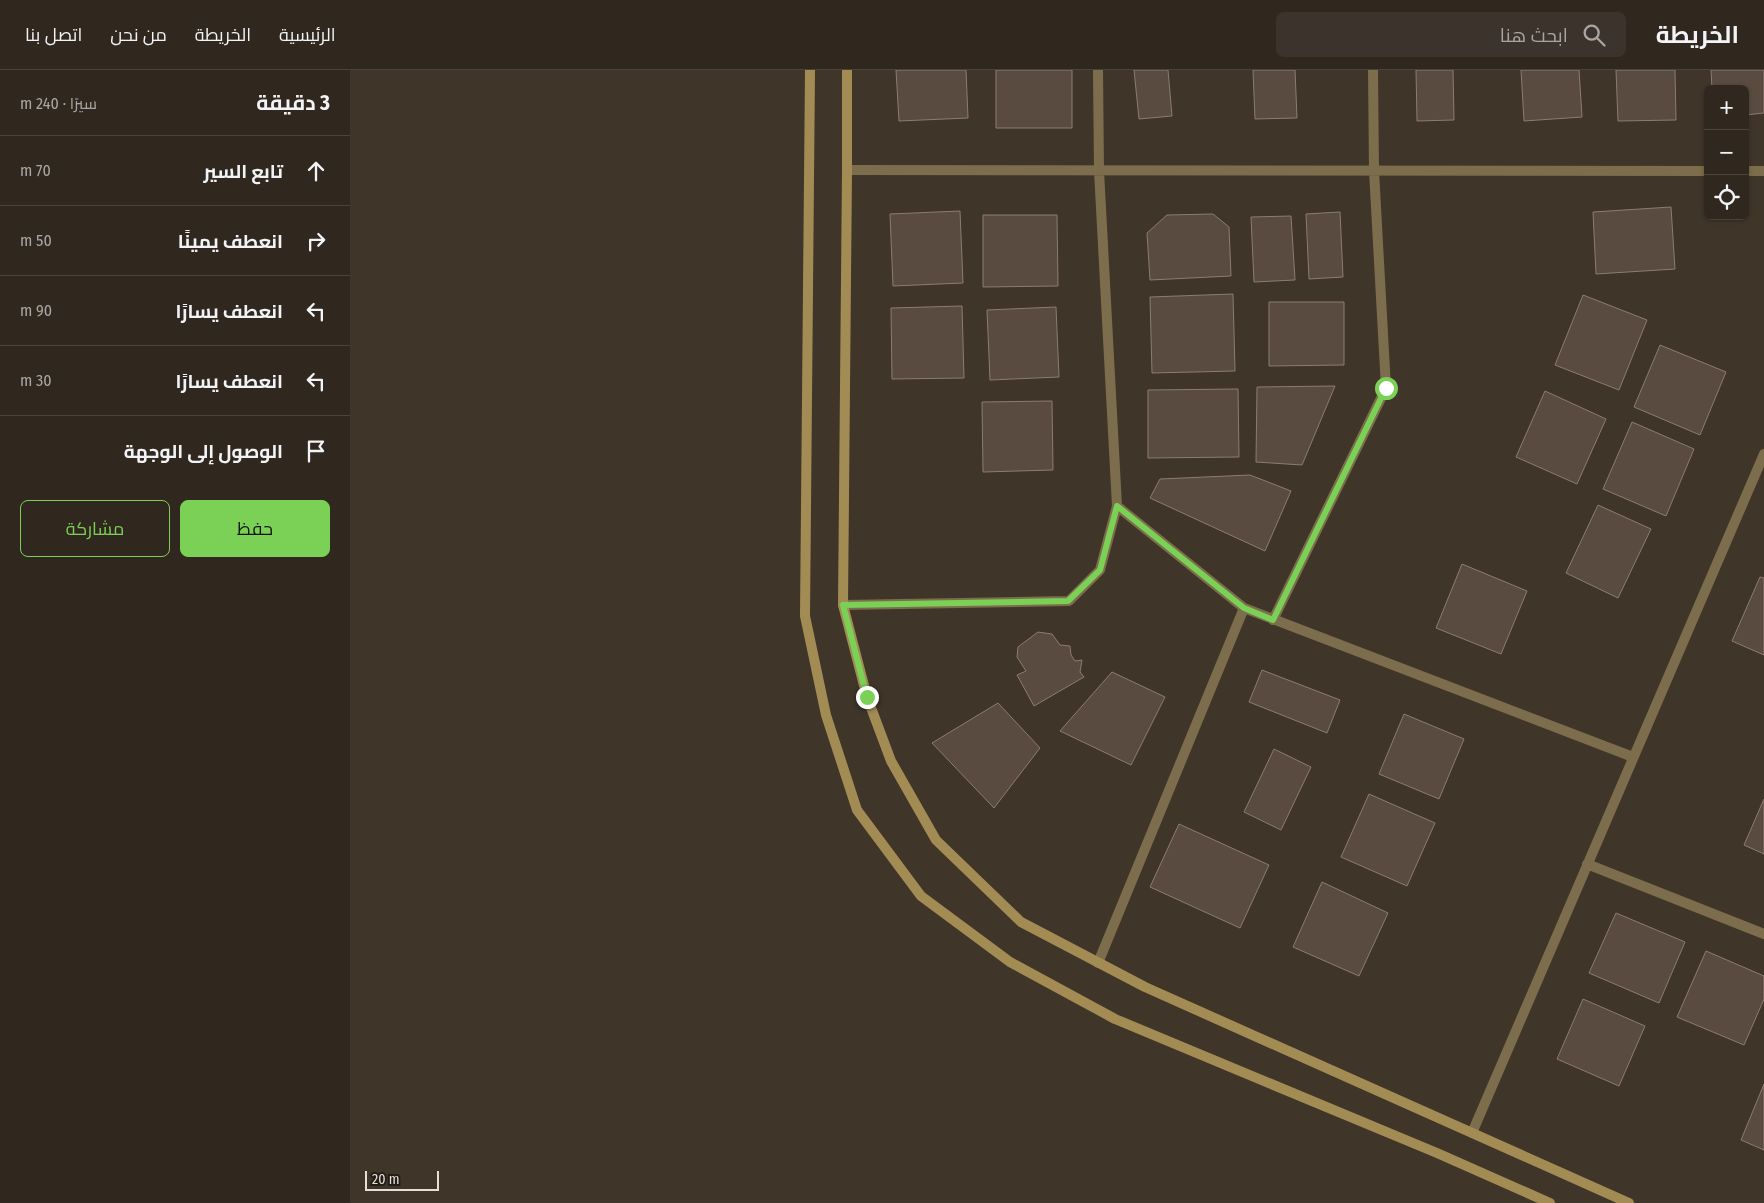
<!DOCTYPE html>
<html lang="ar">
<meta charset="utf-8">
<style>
body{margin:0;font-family:"Fira Sans Condensed",Cairo,sans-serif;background:#3c342c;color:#f1f3f6;direction:rtl}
.controls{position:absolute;right:15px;top:15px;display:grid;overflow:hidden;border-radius:8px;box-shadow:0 1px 4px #0004}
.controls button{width:45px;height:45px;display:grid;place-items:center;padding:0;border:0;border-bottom:1px solid #4b443d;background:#30281f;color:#f1f3f6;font:25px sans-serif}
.scale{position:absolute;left:15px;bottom:12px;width:74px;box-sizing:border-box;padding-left:5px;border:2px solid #e6dfd7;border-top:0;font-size:14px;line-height:18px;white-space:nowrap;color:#e6dfd7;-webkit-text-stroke:4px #231d18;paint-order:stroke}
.stop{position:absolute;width:15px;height:15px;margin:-11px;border:4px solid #7ad156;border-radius:50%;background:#fff}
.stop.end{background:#7ad156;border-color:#fff;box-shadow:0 1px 5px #0008}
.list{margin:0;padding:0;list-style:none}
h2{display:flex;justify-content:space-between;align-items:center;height:65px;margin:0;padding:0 20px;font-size:21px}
h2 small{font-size:16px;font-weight:400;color:#a8a6a4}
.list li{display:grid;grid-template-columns:32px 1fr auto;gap:15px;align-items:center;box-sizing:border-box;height:70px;padding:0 20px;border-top:1px solid #4b443d}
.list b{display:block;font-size:19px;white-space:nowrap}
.list em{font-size:16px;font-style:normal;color:#a8a6a4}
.actions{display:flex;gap:10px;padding:15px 20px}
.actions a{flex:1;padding:11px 0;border:1px solid #7ad156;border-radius:8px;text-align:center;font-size:18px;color:#7ad156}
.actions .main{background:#7ad156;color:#111}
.icon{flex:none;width:28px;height:28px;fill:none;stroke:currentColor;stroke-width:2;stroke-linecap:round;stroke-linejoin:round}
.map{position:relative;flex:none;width:1414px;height:1133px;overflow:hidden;direction:ltr}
header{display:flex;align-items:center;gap:30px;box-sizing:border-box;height:70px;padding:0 25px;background:#30281f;border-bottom:1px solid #4b443d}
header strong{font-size:24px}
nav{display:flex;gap:28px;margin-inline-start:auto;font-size:18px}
.search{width:350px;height:45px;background:#3c342c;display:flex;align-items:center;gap:12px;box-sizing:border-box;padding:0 18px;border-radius:8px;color:#a8a6a4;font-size:19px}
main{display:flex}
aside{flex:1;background:#30281f}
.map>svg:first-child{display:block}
.building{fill:#5a4b41;stroke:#8c7c71}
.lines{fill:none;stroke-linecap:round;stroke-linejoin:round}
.street{stroke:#7c6e4c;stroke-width:10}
.secondary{stroke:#a38c54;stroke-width:10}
.route{stroke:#7ad156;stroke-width:6}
</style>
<header>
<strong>الخريطة</strong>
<div class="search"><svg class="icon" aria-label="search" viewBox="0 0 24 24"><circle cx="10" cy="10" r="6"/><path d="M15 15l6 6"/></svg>ابحث هنا</div>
<nav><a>الرئيسية</a><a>الخريطة</a><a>من نحن</a><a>اتصل بنا</a></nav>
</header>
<main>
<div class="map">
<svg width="1414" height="1133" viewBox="0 0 1414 1133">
<rect width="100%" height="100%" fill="#403529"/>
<path class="building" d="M 546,0 L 616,0 L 618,48 L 549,51 Z
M 646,0 L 722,0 L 722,58 L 646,58 Z
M 784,0 L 818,0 L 822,46 L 789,49 Z
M 903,0 L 945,0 L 947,48 L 905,49 Z
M 1066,0 L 1103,0 L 1104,50 L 1067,51 Z
M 1171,0 L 1229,0 L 1232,47 L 1174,51 Z
M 1266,0 L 1325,0 L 1326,50 L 1268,51 Z
M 1361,0 L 1414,0 L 1414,43 L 1395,45 L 1395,19 L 1362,19 Z
M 1321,137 L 1325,199 L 1246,204 L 1243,142 Z
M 610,141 L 613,213 L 543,216 L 540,144 Z
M 990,142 L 993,207 L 959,209 L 956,144 Z
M 863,144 L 879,157 L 881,206 L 800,210 L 797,163 L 817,145 Z
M 633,145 L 707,145 L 708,216 L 633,217 Z
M 941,146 L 945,210 L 904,212 L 901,147 Z
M 883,224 L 885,301 L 802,303 L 800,227 Z
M 1233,225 L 1297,250 L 1269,320 L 1205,295 Z
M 919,232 L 994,232 L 994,295 L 919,296 Z
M 612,236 L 614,308 L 542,309 L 541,238 Z
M 706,237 L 709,307 L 640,310 L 637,240 Z
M 1310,275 L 1376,302 L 1350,365 L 1284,337 Z
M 985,316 L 952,395 L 906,392 L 907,317 Z
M 888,319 L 889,387 L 798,388 L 798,320 Z
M 1195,321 L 1256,349 L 1227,414 L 1166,387 Z
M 702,331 L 703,400 L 633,402 L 632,332 Z
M 1282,352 L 1344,379 L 1316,446 L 1253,419 Z
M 900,405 L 941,421 L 915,481 L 800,428 L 810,409 Z
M 1248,435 L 1301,459 L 1268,528 L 1216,503 Z
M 1112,494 L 1177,521 L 1151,584 L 1086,558 Z
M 1410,507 L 1414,508 L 1414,585 L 1382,571 Z
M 688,562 L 702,564 L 710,575 L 720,576 L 721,585 L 725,591 L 732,590 L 730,602 L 734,607 L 684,636 L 667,605 L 676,601 L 667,587 L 668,577 Z
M 912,600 L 990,630 L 977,663 L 899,632 Z
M 762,602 L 815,627 L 781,695 L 710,661 Z
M 648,633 L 690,678 L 644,738 L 582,673 Z
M 1054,644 L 1114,669 L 1089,729 L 1029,704 Z
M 924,679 L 961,697 L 931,760 L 894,742 Z
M 1019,724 L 1085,753 L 1057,816 L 991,787 Z
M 1414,729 L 1414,784 L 1394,775 Z
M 829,754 L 919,795 L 890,858 L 800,817 Z
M 972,812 L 1038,843 L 1009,906 L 943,877 Z
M 1266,843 L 1335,872 L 1309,933 L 1239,903 Z
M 1356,881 L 1414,906 L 1414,929 L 1394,975 L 1327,947 Z
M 1233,929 L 1295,956 L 1269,1016 L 1207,989 Z
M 1414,1014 L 1414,1080 L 1391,1070 Z"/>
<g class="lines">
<path class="street" d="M 748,0 L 749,101 L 767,436 L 894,538 L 1283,687
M 497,100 L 1358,101
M 1395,101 L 1414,101
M 493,535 L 719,531 L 750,500 L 767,436
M 923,550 L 1036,318 L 1024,101 L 1023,0
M 1237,794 L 1414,864
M 748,893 L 894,538
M 1122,1063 L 1414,384"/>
<path class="secondary" d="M 460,0 L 455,546 L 476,645 L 507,740 L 571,826 L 660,892 L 765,949 L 1087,1083 L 1200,1133
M 497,0 L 497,100 L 493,535 L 517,627 L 541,691 L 586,770 L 671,852 L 795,917 L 1279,1133"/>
</g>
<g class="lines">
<path class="route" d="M 517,627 L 493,535 L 718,531 L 750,500 L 767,436 L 894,538 L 923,550 L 1036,318"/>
</g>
</svg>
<div class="controls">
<button>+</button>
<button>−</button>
<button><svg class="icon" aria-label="locate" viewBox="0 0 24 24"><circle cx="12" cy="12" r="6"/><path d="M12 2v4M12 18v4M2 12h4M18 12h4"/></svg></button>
</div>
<div class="scale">20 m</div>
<div class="stop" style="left:1036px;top:318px"></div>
<div class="stop end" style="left:517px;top:627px"></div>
</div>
<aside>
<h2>3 دقيقة<small>سيرًا · 240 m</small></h2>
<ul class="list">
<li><svg class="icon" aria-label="ahead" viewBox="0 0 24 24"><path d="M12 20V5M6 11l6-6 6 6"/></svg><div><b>تابع السير</b></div><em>70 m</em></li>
<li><svg class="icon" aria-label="right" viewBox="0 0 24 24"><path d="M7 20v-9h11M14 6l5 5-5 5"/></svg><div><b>انعطف يمينًا</b></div><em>50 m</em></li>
<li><svg class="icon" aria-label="left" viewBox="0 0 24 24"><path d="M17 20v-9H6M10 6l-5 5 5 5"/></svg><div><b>انعطف يسارًا</b></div><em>90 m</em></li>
<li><svg class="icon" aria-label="left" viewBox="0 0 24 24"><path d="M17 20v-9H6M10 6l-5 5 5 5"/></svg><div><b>انعطف يسارًا</b></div><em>30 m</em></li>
<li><svg class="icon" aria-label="arrive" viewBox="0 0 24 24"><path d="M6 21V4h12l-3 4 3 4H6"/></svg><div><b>الوصول إلى الوجهة</b></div></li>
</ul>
<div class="actions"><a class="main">حفظ</a><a>مشاركة</a></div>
</aside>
</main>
